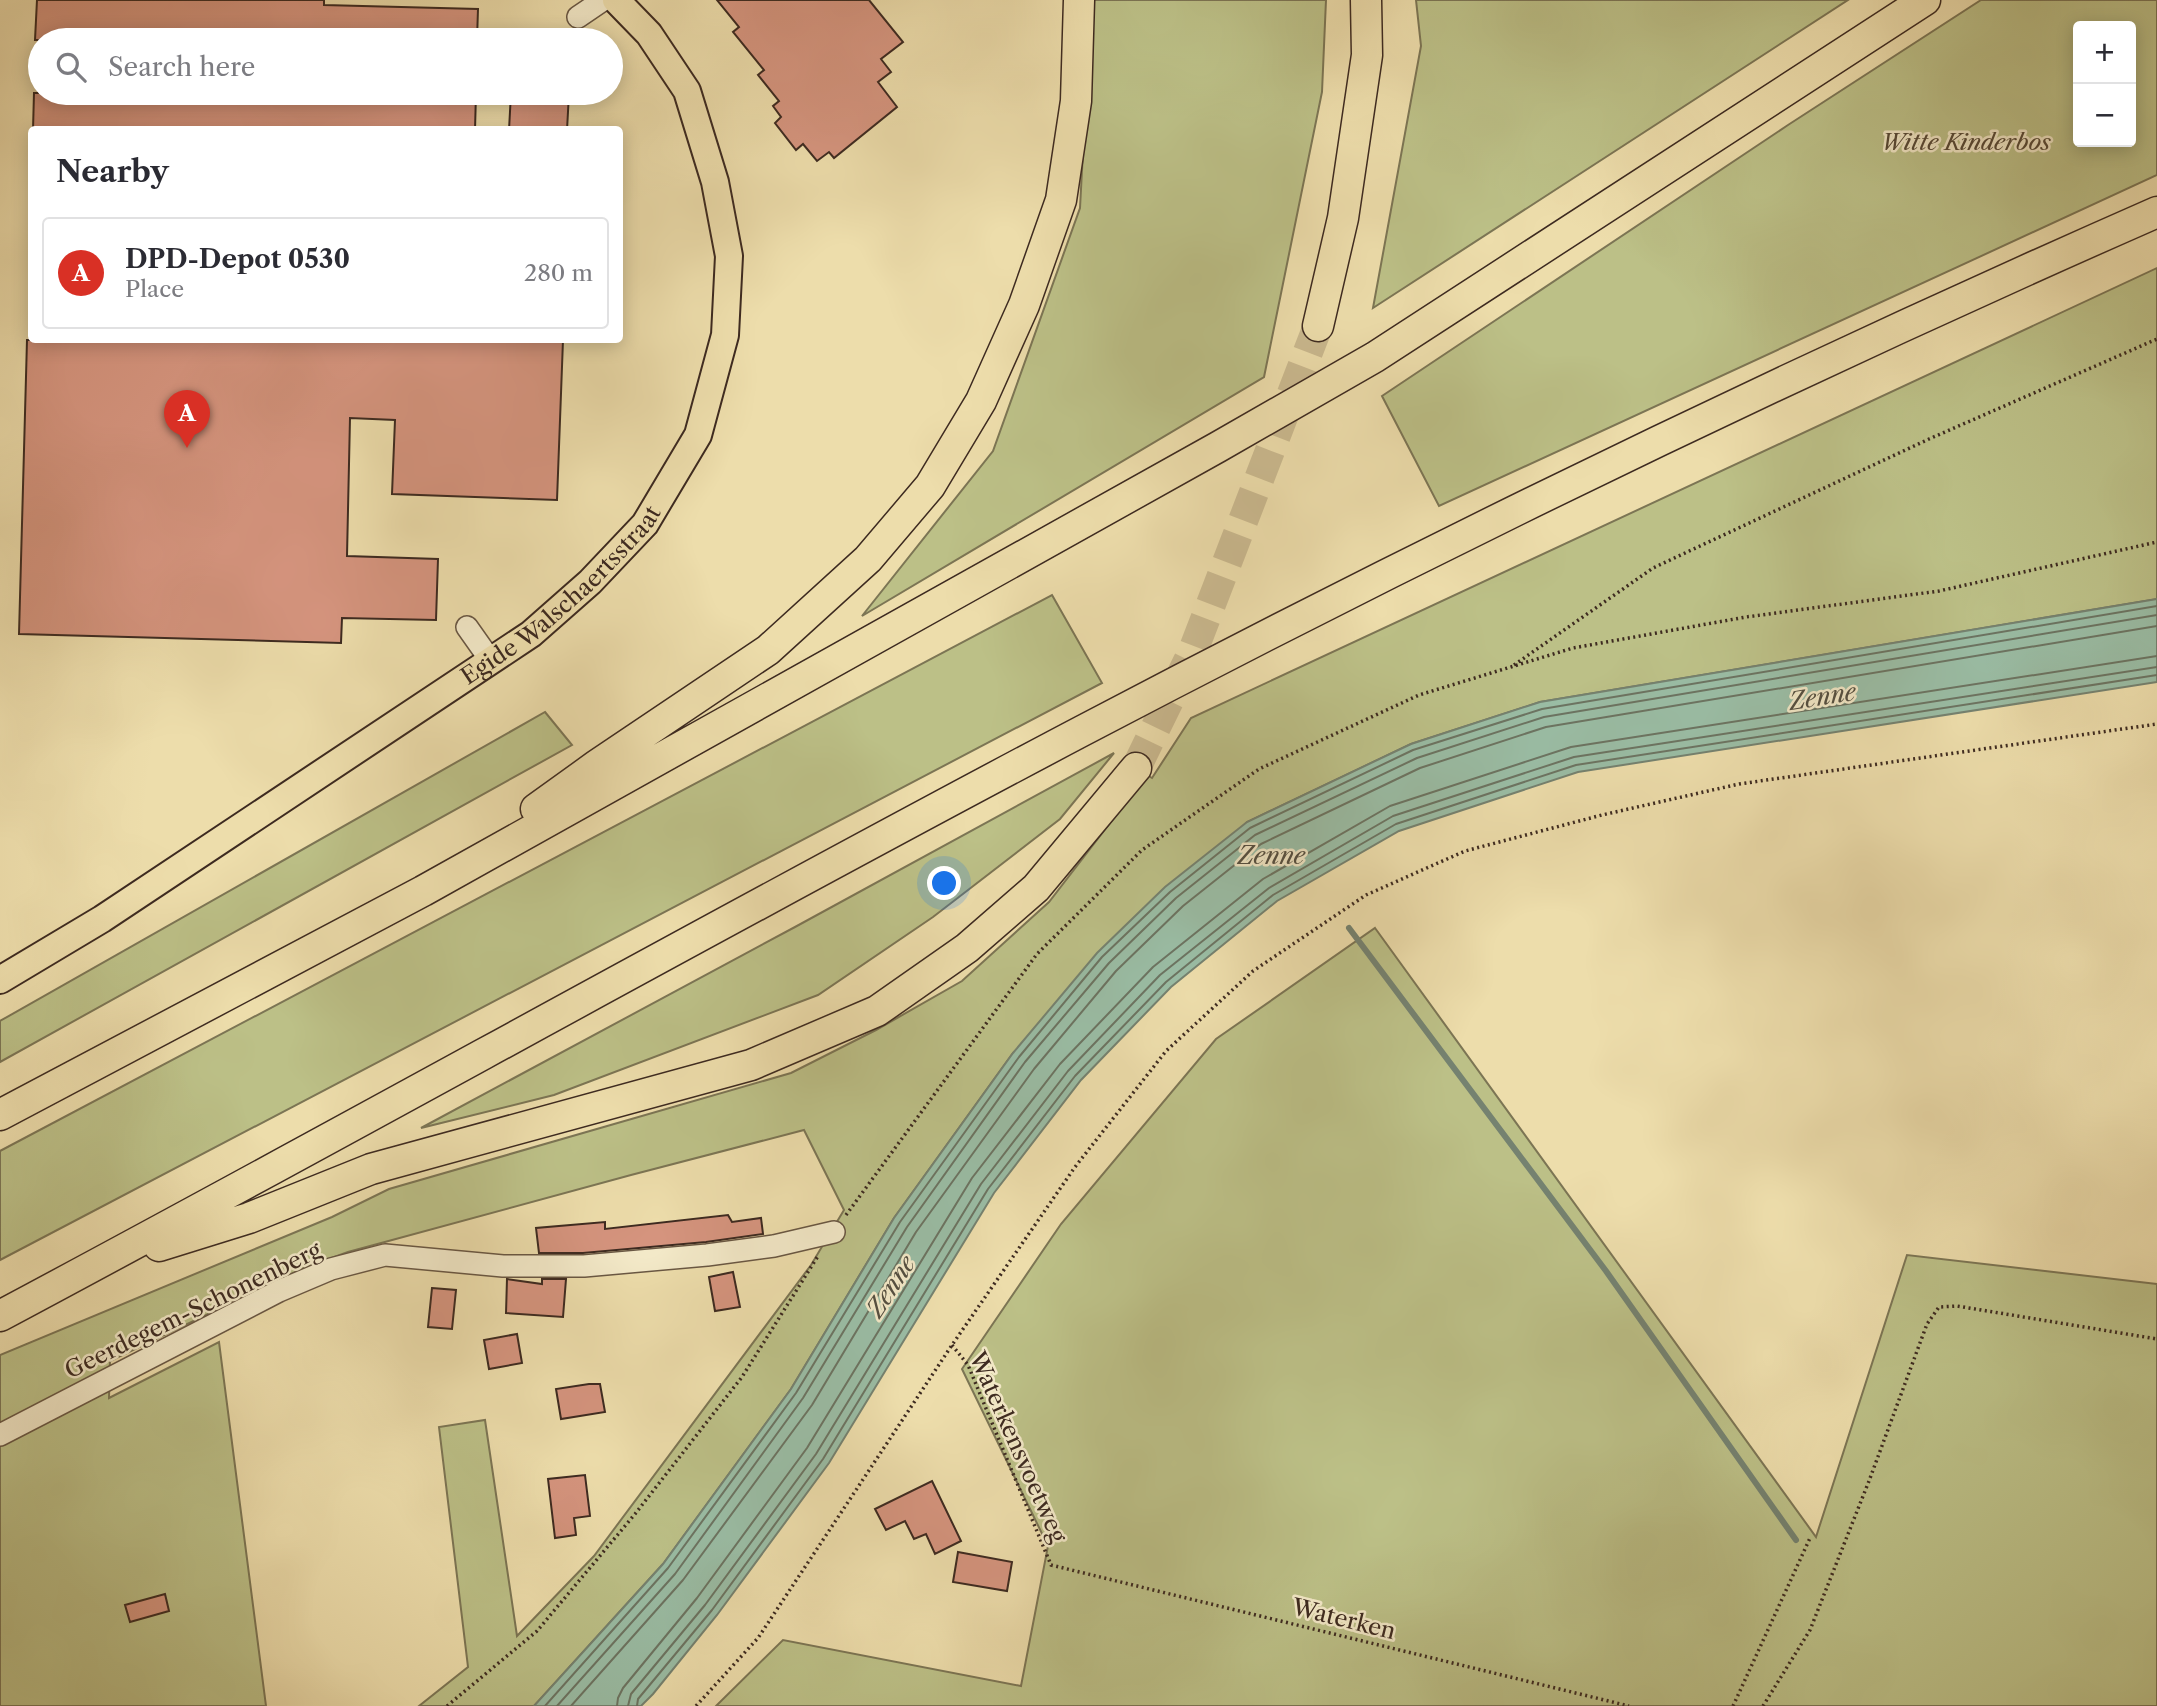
<!DOCTYPE html>
<meta charset="utf-8">
<style>
body{margin:0;font-family:"Libre Caslon Text",serif;background:#f7f7f7;color:#2b2b33}
.controls{position:absolute;right:21px;top:21px;display:grid;overflow:hidden;border-radius:7px;box-shadow:0 4px 18px #0003}
.controls button{width:63px;height:63px;display:grid;place-items:center;padding:0;border:0;border-bottom:2px solid #e1e1e2;background:#fff;color:#2b2b33;font:35px sans-serif}
.you{position:absolute;left:945px;top:884px;width:24px;height:24px;margin:-18px;border:5px solid #fff;border-radius:50%;background:#1a73e8;box-shadow:0 0 0 10px #1a73e833}
.badge{display:grid;place-items:center;width:46px;height:46px;border-radius:50%;background:#d93025;color:#fff;font-size:23px;font-weight:700}
.pin{position:absolute;translate:-50% -58px;filter:drop-shadow(0 2px 4px #0008)}
.pin::after{content:'';position:absolute;top:37px;width:24px;height:21px;background:inherit;clip-path:polygon(0 0,100% 0,50% 100%)}
.list{margin:0;padding:0;list-style:none}
h2{display:flex;justify-content:space-between;align-items:center;height:91px;margin:0;padding:0 28px;font-size:30px}
h2 small{font-size:23px;font-weight:400;color:#7c7c81}
.list li{display:grid;grid-template-columns:46px 1fr auto;gap:21px;align-items:center;box-sizing:border-box;height:112px;margin:0 14px 14px;padding:0 14px;border:2px solid #e1e1e2;border-radius:7px}
.list b{display:block;font-size:26px;white-space:nowrap}
.list p{margin:0;font-size:23px;white-space:nowrap;color:#7c7c81}
.list em{font-size:23px;font-style:normal;color:#7c7c81}
.icon{flex:none;width:38px;height:38px;fill:none;stroke:currentColor;stroke-width:2;stroke-linecap:round;stroke-linejoin:round}
.map{position:relative;flex:none;width:2157px;height:1706px;overflow:hidden}
.search{position:absolute;background:#fff;box-shadow:0 4px 18px #0003;left:28px;top:28px;width:595px;height:77px;display:flex;align-items:center;gap:18px;box-sizing:border-box;padding:0 24px;border-radius:38px;color:#7c7c81;font-size:26px}
.panel{position:absolute;background:#fff;box-shadow:0 4px 18px #0003;left:28px;top:126px;width:595px;height:217px;border-radius:7px}
.map>svg:first-child{display:block}
.green{fill:#bcc087;stroke:#7c7554;stroke-width:2;fill-rule:evenodd}
.water{fill:#9abda5;stroke:#758270;stroke-width:2}
.lines{fill:none;stroke-linecap:round;stroke-linejoin:round}
.shore{stroke:#6c7462;stroke-width:2}
.stream{stroke:#758270;stroke-width:6}
.building{fill:#d5947e;stroke:#3d2a20;stroke-width:2}
.highway-tunnel{stroke:#cab98f;stroke-width:30;stroke-dasharray:30 15;stroke-linecap:butt}
.minor-casing{stroke:#695743;stroke-width:24}
.major-casing{stroke:#3d2a20;stroke-width:30}
.highway-casing{stroke:#3d2a20;stroke-width:33}
.path{stroke:#3d2a20;stroke-width:3.5;stroke-dasharray:2 3.5;stroke-linecap:butt}
.minor{stroke:#f3e9c8;stroke-width:21}
.major{stroke:#edddab;stroke-width:26}
.highway{stroke:#edddab;stroke-width:30}
.labels{text-anchor:middle;stroke-width:5;stroke-linejoin:round;paint-order:stroke}
.park-label{font-size:23px;font-style:italic;fill:#564835;stroke:#f3e9c8}
.street-label{font-size:23px;fill:#3d2a20;stroke:#f3e9c8}
.water-label{font-size:24px;font-style:italic;fill:#544f41;stroke:#f3e9c8}
</style>
<div class="map">
<svg width="2157" height="1706" viewBox="0 0 2157 1706">
<rect width="100%" height="100%" fill="#edddab"/>
<filter id="stains"><feTurbulence type="fractalNoise" baseFrequency=".00286" numOctaves="4"/><feColorMatrix values="0 0 0 0 .2 0 0 0 0 .09 0 0 0 0 .02 0 0 0 .5 -.17"/></filter>
<radialGradient id="worn" r=".72"><stop offset=".6" stop-color="#630" stop-opacity="0"/><stop offset="1" stop-color="#630" stop-opacity=".3"/></radialGradient>
<path class="green" d="M 1091,0 L 1326,0 L 1322,92 L 1264,377 L 862,616 L 993,451 L 1080,208 Z
M 1416,0 L 1848,0 L 1373,308 L 1421,46 Z
M 1981,0 L 2157,0 L 2157,175 L 1439,506 L 1382,396 L 1788,125 ZM 2078,26 L 2131,26 L 2131,142 L 2078,142 Z
M 2157,268 L 2157,599 L 1540,702 L 1411,744 L 1247,822 L 1013,1053 L 894,1218 L 791,1389 L 663,1564 L 534,1706 L 419,1706 L 468,1667 L 439,1427 L 485,1420 L 517,1636 L 594,1556 L 811,1265 L 844,1210 L 804,1130 L 631,1175 L 348,1252 L 304,1268 L 110,1361 L 109,1398 L 219,1342 L 266,1706 L 0,1706 L 0,1355 L 332,1217 L 389,1189 L 791,1073 L 876,1030 L 962,981 L 1049,902 L 1147,775 L 1152,778 L 1191,718 Z
M 1052,595 L 1102,683 L 0,1260 L 0,1151 Z
M 545,712 L 572,745 L 0,1062 L 0,1021 Z
M 1114,753 L 1060,819 L 933,917 L 818,995 L 554,1095 L 421,1128 L 795,927 Z
M 1375,928 L 1816,1537 L 1907,1255 L 2157,1284 L 2157,1706 L 716,1706 L 783,1640 L 1021,1686 L 1048,1546 L 962,1369 L 1061,1224 L 1216,1039 Z"/>
<path class="water" d="M 2157,599 L 2157,682 L 1578,772 L 1399,831 L 1277,901 L 1171,987 L 1081,1080 L 994,1193 L 829,1463 L 717,1615 L 653,1694 L 641,1706 L 534,1706 L 663,1564 L 791,1389 L 894,1218 L 1013,1053 L 1097,953 L 1165,887 L 1247,822 L 1411,744 L 1540,702 Z"/>
<g class="lines">
<path class="shore" d="M 545,1706 L 668,1568 L 796,1393 L 900,1222 L 1019,1057 L 1102,957 L 1170,892 L 1250,828 L 1413,750 L 1542,709 L 2157,606
M 557,1706 L 675,1574 L 803,1398 L 907,1227 L 1025,1062 L 1109,963 L 1176,898 L 1255,835 L 1417,758 L 1544,717 L 2157,615
M 571,1706 L 683,1580 L 812,1405 L 916,1232 L 1034,1069 L 1116,971 L 1183,906 L 1261,844 L 1420,768 L 1546,727 L 2157,626
M 617,1706 L 618,1698 L 623,1688 L 697,1598 L 807,1448 L 972,1178 L 1060,1064 L 1153,967 L 1263,879 L 1390,806 L 1571,747 L 2157,656
M 628,1706 L 631,1694 L 705,1605 L 816,1454 L 981,1184 L 1068,1071 L 1160,975 L 1269,888 L 1393,816 L 1574,757 L 2157,667
M 637,1706 L 638,1699 L 712,1610 L 823,1459 L 988,1189 L 1075,1076 L 1166,982 L 1273,895 L 1396,824 L 1576,765 L 2157,675"/>
<path class="stream" d="M 1349,928 L 1606,1271 L 1796,1540"/>
</g>
<path class="building" d="M 37,0 L 324,0 L 324,5 L 478,9 L 477,40 L 35,40 Z
M 717,0 L 869,0 L 903,42 L 881,59 L 891,72 L 878,82 L 897,107 L 834,158 L 829,152 L 817,161 L 803,144 L 796,150 L 775,123 L 781,117 L 773,106 L 779,101 L 758,75 L 764,70 L 733,32 L 739,27 Z
M 34,93 L 476,93 L 475,130 L 33,130 Z
M 511,93 L 569,93 L 567,130 L 509,130 Z
M 27,340 L 563,340 L 557,500 L 392,494 L 395,420 L 350,418 L 347,556 L 438,559 L 436,620 L 342,618 L 341,643 L 19,634 Z
M 728,1215 L 732,1222 L 761,1218 L 763,1234 L 706,1242 L 583,1253 L 539,1253 L 536,1228 L 605,1222 L 605,1229 Z
M 733,1272 L 740,1307 L 715,1311 L 709,1277 Z
M 507,1279 L 542,1284 L 542,1279 L 566,1279 L 563,1317 L 506,1313 Z
M 432,1288 L 456,1290 L 452,1329 L 428,1327 Z
M 517,1334 L 522,1363 L 489,1369 L 484,1340 Z
M 589,1384 L 600,1384 L 605,1412 L 561,1419 L 556,1389 Z
M 585,1475 L 590,1516 L 574,1518 L 576,1535 L 555,1538 L 548,1479 Z
M 932,1481 L 961,1541 L 935,1554 L 926,1534 L 914,1539 L 905,1521 L 886,1530 L 875,1509 Z
M 958,1552 L 1012,1562 L 1007,1591 L 953,1582 Z
M 165,1594 L 169,1611 L 130,1622 L 125,1605 Z"/>
<g class="lines">
<path class="highway-tunnel" d="M 1136,768 L 1193,651 L 1318,326"/>
<defs>
<path id="minor" d="M 578,17 L 603,0
M 467,627 L 491,661
M 0,1435 L 279,1291 L 331,1269 L 385,1255 L 503,1266 L 584,1266 L 707,1255 L 774,1246 L 834,1232"/>
<g id="major">
<path id="s1" d="M 0,980 L 102,919 L 531,634 L 590,582 L 645,524 L 698,435 L 725,335 L 729,256 L 715,182 L 687,91 L 649,34 L 616,0"/>
</g>
<path id="highway" d="M 1318,326 L 1343,218 L 1367,55 L 1366,0
M 536,809 L 597,765 L 768,650 L 868,559 L 930,486 L 981,401 L 1024,305 L 1061,200 L 1076,101 L 1079,0
M 0,1115 L 423,891 L 1218,447 L 1375,357 L 1925,0
M 159,1246 L 249,1218 L 371,1169 L 751,1065 L 877,1011 L 967,948 L 1036,888 L 1136,768
M 0,1316 C 362,1123 719,922 1082,731 C 1434,546 1793,372 2157,212"/>
</defs>
<use href="#minor" class="minor-casing"/>
<use href="#major" class="major-casing"/>
<use href="#highway" class="highway-casing"/>
<path class="path" d="M 1514,665 L 1653,568 L 1929,439 L 2157,339
M 846,1215 L 1037,954 L 1142,850 L 1259,769 L 1419,695 L 1573,648 L 1746,617 L 1939,591 L 2157,542
M 952,1345 L 968,1365 L 1051,1565 L 1629,1706
M 447,1706 L 537,1631 L 635,1514 L 742,1377 L 818,1256
M 696,1706 L 758,1638 L 952,1345 L 1075,1167 L 1166,1051 L 1253,971 L 1366,895 L 1465,851 L 1602,815 L 1739,784 L 2157,724
M 1733,1706 L 1810,1538
M 1763,1706 L 1810,1630 L 1869,1481 L 1927,1324 L 1939,1307 L 1957,1306 L 2157,1339"/>
<use href="#minor" class="minor"/>
<use href="#major" class="major"/>
<use href="#highway" class="highway"/>
</g>
<g class="labels">
<g class="park-label">
<text x="1966" y="150">Witte Kinderbos</text>
</g>
<g class="street-label">
<text dy="8" stroke="none"><textPath href="#s1" startOffset="682">Egide Walschaertsstraat</textPath></text>
<text transform="translate(193 1310) rotate(-26)" y="8">Geerdegem-Schonenberg</text>
<text transform="translate(1018 1447) rotate(66)" y="8">Waterkensvoetweg</text>
<text transform="translate(1344 1619) rotate(14)" y="8">Waterken</text>
</g>
<g class="water-label">
<text transform="translate(1822 697) rotate(-9)" y="8">Zenne</text>
<text x="1271" y="864">Zenne</text>
<text transform="translate(891 1287) rotate(-57)" y="8">Zenne</text>
</g>
</g>
<rect width="100%" height="100%" filter="url(#stains)"/>
<rect width="100%" height="100%" fill="url(#worn)"/>
</svg>
<div class="controls">
<button>+</button>
<button>−</button>
</div>
<div class="you"></div>
<div class="pin badge" style="left:187px;top:448px">A</div>
<div class="search"><svg class="icon" aria-label="search" viewBox="0 0 24 24"><circle cx="10" cy="10" r="6"/><path d="M15 15l6 6"/></svg>Search here</div>
<section class="panel">
<h2>Nearby<small></small></h2>
<ul class="list">
<li><span class="badge">A</span><div><b>DPD-Depot 0530</b><p>Place</p></div><em>280 m</em></li>
</ul>
</section>
</div>
